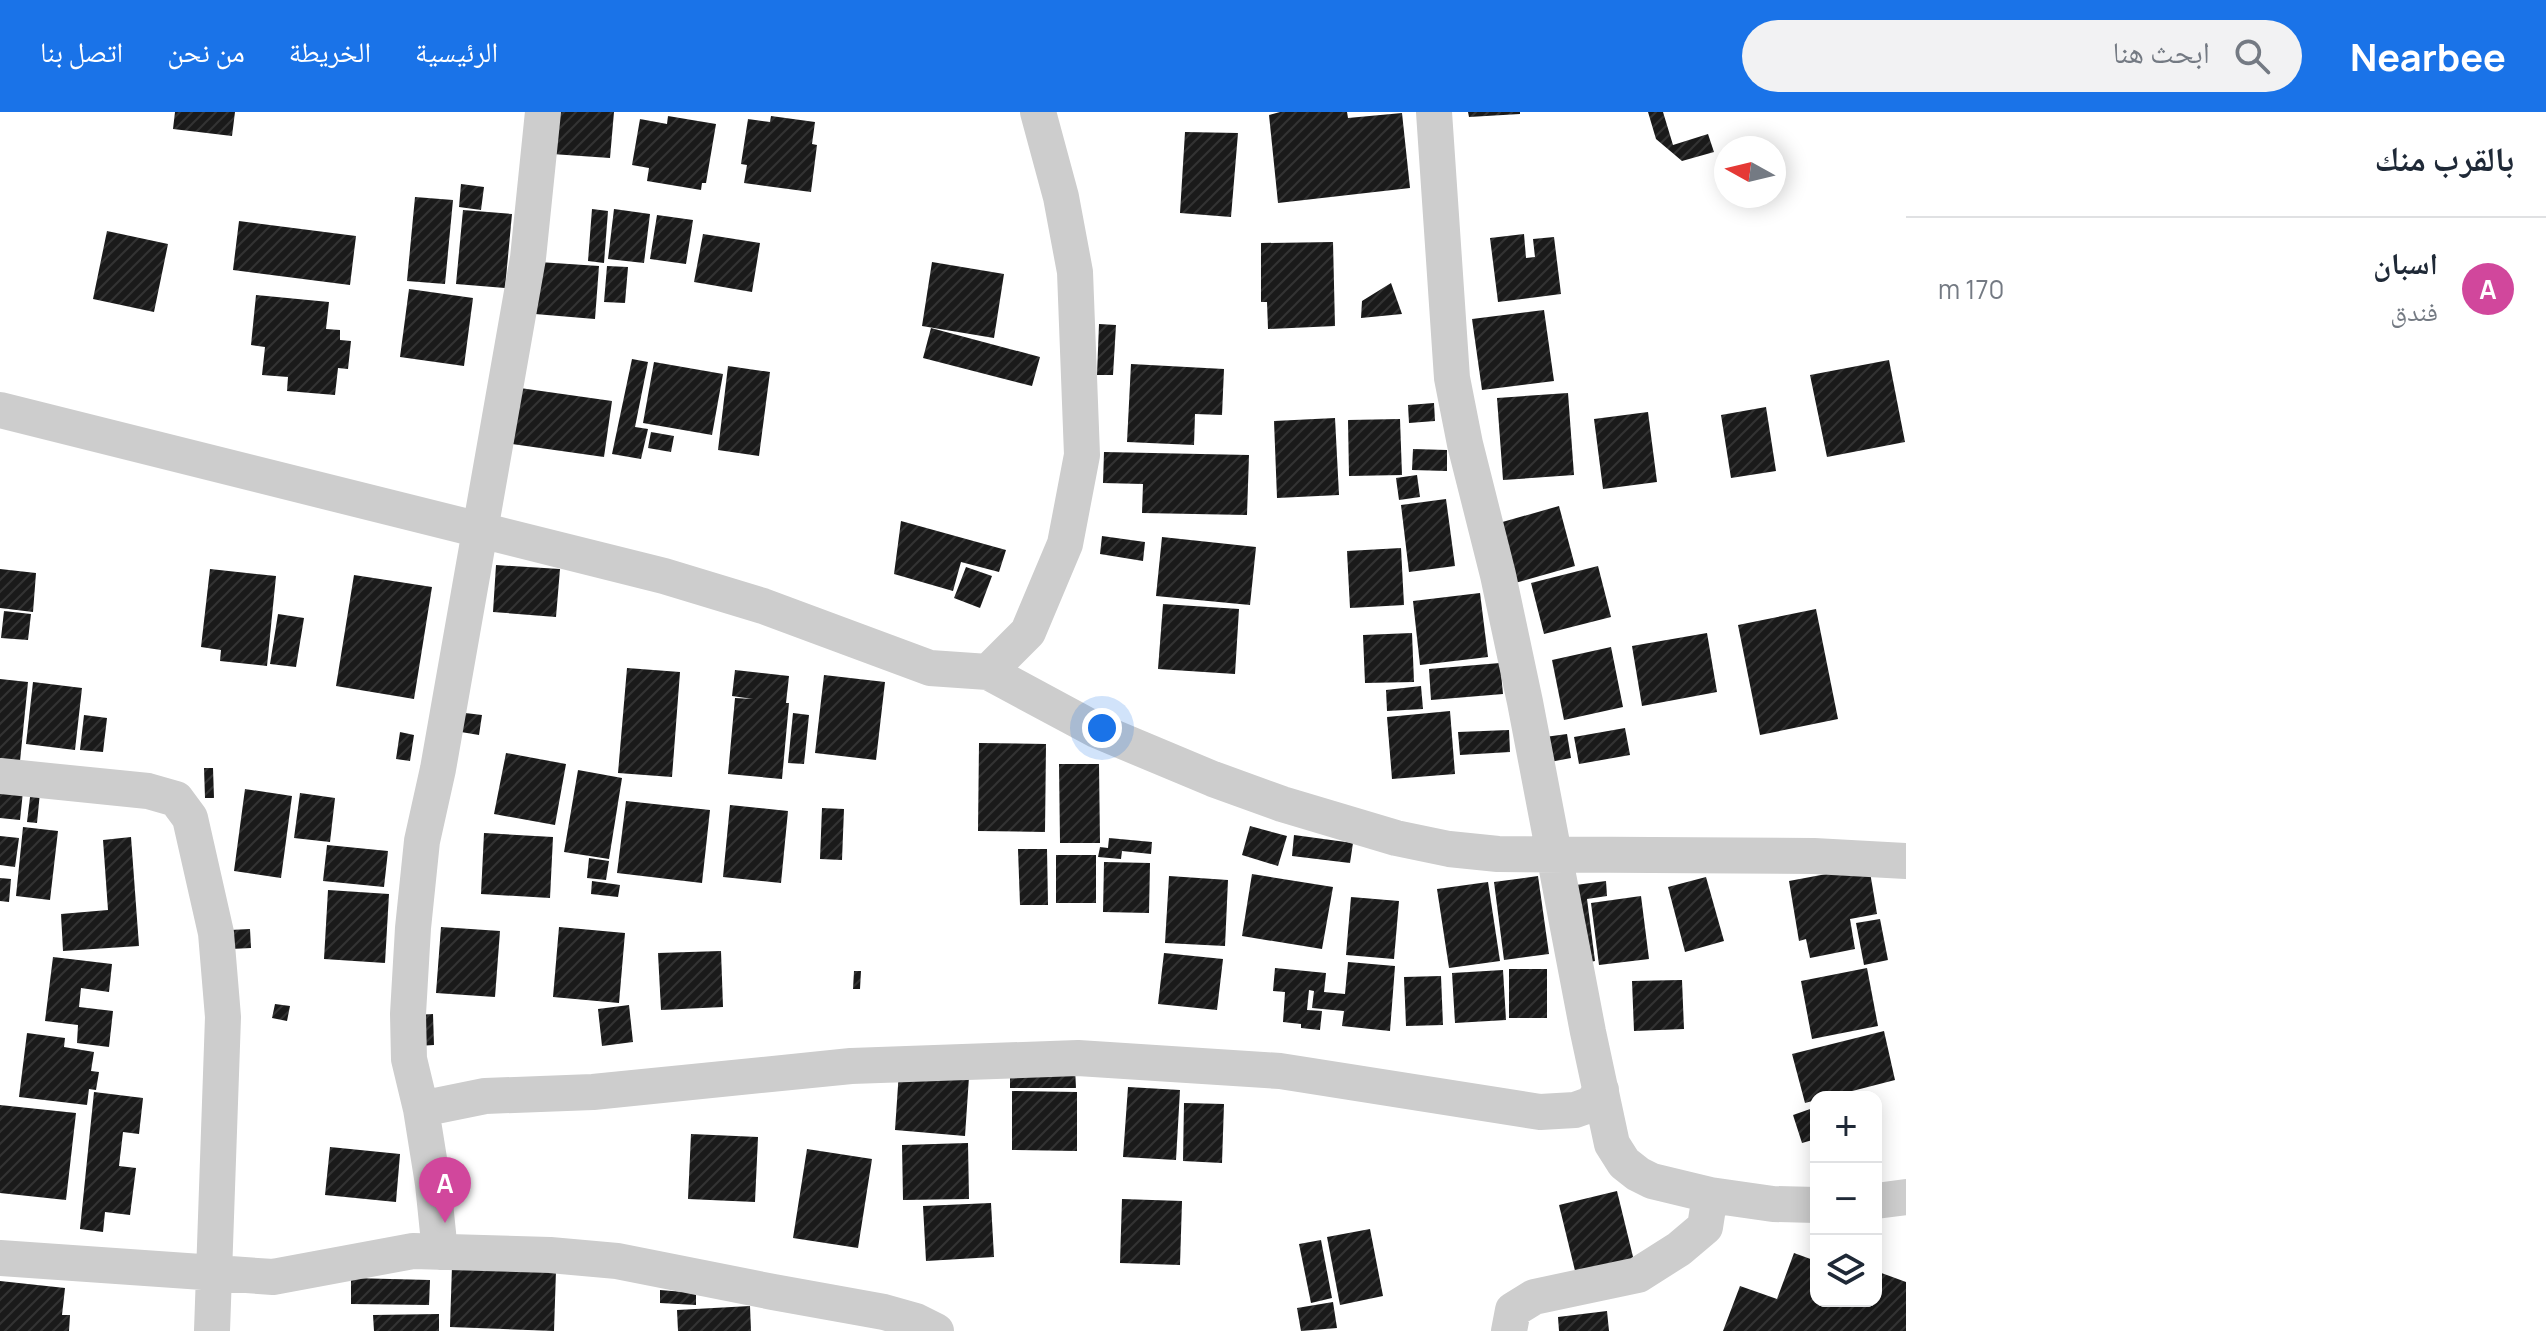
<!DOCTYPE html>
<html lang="ar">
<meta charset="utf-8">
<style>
body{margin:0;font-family:Manrope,"Noto Naskh Arabic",sans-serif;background:#f2f2f3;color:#1f2937;direction:rtl}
.controls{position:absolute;right:24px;bottom:24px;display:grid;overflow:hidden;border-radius:16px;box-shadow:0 4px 20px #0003}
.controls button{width:72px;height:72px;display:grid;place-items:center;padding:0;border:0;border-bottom:2px solid #e0e1e3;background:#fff;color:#1f2937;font:40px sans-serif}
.compass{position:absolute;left:1714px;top:24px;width:72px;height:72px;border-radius:50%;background:#fff;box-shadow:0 4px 20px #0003;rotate:278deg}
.you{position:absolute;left:1102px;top:616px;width:28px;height:28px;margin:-20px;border:6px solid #fff;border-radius:50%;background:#1a73e8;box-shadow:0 0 0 12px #1a73e833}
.badge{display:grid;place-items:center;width:52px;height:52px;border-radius:50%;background:#1a73e8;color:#fff;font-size:26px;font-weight:700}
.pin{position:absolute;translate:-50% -66px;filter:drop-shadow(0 2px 4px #0008)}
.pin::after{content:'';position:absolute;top:42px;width:28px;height:24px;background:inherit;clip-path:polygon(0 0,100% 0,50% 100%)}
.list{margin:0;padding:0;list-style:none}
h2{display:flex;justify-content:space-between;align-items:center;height:104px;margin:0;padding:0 32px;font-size:34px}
h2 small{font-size:26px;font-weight:400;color:#747a83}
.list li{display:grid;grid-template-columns:52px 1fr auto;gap:24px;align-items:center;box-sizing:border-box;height:144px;padding:0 32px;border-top:2px solid #e0e1e3}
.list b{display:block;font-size:30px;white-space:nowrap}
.list p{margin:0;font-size:26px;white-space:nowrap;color:#747a83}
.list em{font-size:26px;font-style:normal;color:#747a83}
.icon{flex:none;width:44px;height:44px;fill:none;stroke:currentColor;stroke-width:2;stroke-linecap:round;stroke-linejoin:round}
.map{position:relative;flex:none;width:1906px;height:1219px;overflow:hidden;direction:ltr}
header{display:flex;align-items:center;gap:48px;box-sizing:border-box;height:112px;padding:0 40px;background:#1a73e8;color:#fff}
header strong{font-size:38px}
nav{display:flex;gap:44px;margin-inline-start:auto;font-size:28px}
.search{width:560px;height:72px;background:#f2f2f3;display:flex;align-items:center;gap:20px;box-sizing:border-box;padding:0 28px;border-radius:44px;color:#747a83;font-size:30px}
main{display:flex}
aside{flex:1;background:#fff}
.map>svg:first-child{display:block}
.building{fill:url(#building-hatch)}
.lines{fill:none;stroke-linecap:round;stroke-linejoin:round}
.street{stroke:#cdcdcd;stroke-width:36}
</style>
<header>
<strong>Nearbee</strong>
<div class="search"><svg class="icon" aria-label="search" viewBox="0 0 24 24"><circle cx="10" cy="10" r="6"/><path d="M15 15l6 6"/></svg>ابحث هنا</div>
<nav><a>الرئيسية</a><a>الخريطة</a><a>من نحن</a><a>اتصل بنا</a></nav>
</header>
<main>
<aside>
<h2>بالقرب منك<small></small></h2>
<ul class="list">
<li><span class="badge" style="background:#d1479c">A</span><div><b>اسبان</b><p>فندق</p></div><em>170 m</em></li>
</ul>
</aside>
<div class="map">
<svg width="1906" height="1219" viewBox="0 0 1906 1219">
<defs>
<pattern id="building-hatch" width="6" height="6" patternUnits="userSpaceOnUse" patternTransform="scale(2)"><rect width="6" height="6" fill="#1a1a1a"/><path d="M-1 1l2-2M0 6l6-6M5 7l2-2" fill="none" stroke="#333"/></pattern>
</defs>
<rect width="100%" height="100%" fill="#fff"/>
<path class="building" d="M 175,0 L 235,0 L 232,24 L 173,17 Z
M 555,0 L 614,0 L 610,46 L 552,42 Z
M 1280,0 L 1347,0 L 1348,6 L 1402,1 L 1410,76 L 1278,91 L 1269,3 Z
M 1468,0 L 1520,0 L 1520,2 L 1469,5 Z
M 1648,0 L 1663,0 L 1673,33 L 1708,22 L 1714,40 L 1682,49 L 1656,27 Z
M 668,4 L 716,12 L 706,71 L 702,71 L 701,78 L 647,69 L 649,56 L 632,53 L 640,7 L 667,12 Z
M 771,4 L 815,10 L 812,32 L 817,33 L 811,80 L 744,71 L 747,53 L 741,52 L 748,7 L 770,10 Z
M 1185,20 L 1238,21 L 1231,105 L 1180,101 Z
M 461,72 L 484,75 L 481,98 L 459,95 Z
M 415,85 L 453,88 L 445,172 L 407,169 Z
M 592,97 L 608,99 L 604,151 L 588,149 Z
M 614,97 L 650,102 L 644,151 L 608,147 Z
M 463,98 L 512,102 L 505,176 L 456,172 Z
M 657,103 L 693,108 L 686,152 L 650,147 Z
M 239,109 L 356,124 L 350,173 L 233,158 Z
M 107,119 L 168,132 L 154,200 L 93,187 Z
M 703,122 L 760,131 L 752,180 L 694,170 Z
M 1524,122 L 1526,146 L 1535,145 L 1533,127 L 1554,125 L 1561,182 L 1498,190 L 1490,126 Z
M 1333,130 L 1335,214 L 1268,217 L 1267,190 L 1261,190 L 1261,131 Z
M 539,150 L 599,154 L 595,207 L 535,202 Z
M 932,150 L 1004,162 L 994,226 L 922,214 Z
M 607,154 L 628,155 L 625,191 L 604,190 Z
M 1391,171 L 1402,202 L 1361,206 L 1362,189 Z
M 409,177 L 473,186 L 464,254 L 400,245 Z
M 256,183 L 329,190 L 326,217 L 340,218 L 340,228 L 351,229 L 348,257 L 338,256 L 335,283 L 287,279 L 288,265 L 262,263 L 265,235 L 251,233 Z
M 1544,198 L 1554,269 L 1482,278 L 1472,207 Z
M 1099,212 L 1116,213 L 1113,263 L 1097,263 Z
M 931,216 L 1040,245 L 1032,274 L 923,246 Z
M 632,247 L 648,250 L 635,315 L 648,317 L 641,347 L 612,342 Z
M 1889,248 L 1905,330 L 1827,345 L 1810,263 Z
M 654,250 L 723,262 L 712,323 L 643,311 Z
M 1131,252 L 1224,257 L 1222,303 L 1195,302 L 1194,333 L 1127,330 Z
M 728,254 L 770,260 L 759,344 L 718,338 Z
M 520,276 L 612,289 L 604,345 L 512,332 Z
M 1568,281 L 1574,363 L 1503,368 L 1497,286 Z
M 1434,291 L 1435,309 L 1409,311 L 1408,293 Z
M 1766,295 L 1776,359 L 1731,366 L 1721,303 Z
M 1648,300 L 1657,370 L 1603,377 L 1594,307 Z
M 1335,306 L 1339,383 L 1277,386 L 1274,309 Z
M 1400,307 L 1402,363 L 1349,364 L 1348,308 Z
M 651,320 L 674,324 L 671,340 L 648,336 Z
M 1413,337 L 1447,338 L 1447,359 L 1412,358 Z
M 1104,340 L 1249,343 L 1247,403 L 1142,401 L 1143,372 L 1103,371 Z
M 1417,363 L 1420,385 L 1399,388 L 1396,366 Z
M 1446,387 L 1455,454 L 1409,460 L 1401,393 Z
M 1559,394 L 1575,454 L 1515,471 L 1499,411 Z
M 901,409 L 1006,438 L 999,460 L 961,450 L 953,479 L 894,462 Z
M 1102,424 L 1145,430 L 1143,449 L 1100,442 Z
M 1162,425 L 1256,435 L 1250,493 L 1156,484 Z
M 1401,436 L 1404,493 L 1350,496 L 1347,439 Z
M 496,453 L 560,457 L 556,505 L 493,500 Z
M 1598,454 L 1611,505 L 1544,522 L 1531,471 Z
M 966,455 L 992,464 L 980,496 L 954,486 Z
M 0,457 L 36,461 L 33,500 L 0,496 Z
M 210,457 L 276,464 L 267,554 L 220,549 L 221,538 L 201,535 Z
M 354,463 L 432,475 L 414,587 L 336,574 Z
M 1480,481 L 1488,545 L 1420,553 L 1413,489 Z
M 1163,492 L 1239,497 L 1235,562 L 1158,557 Z
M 1816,497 L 1838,607 L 1760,623 L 1738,513 Z
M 4,499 L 31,502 L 28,528 L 1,526 Z
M 278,502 L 304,506 L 296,555 L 270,552 Z
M 1412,521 L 1414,570 L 1365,571 L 1363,523 Z
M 1707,521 L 1717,580 L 1642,594 L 1632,534 Z
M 1611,535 L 1623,595 L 1564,608 L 1552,548 Z
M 1500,551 L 1503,582 L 1431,588 L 1429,557 Z
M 627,556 L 680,560 L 672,665 L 618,661 Z
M 735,558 L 789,564 L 786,591 L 789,591 L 782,667 L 728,662 L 735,586 L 753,587 L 732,584 Z
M 824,563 L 885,570 L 876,648 L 815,641 Z
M 0,567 L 28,570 L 19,659 L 0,657 Z
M 33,570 L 82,576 L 75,638 L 26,632 Z
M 1421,574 L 1423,597 L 1387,599 L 1386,578 Z
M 1450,599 L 1455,662 L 1392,667 L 1387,605 Z
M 457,600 L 482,603 L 479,623 L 455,619 Z
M 793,601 L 809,603 L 804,652 L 788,651 Z
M 84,603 L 107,606 L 103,640 L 80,638 Z
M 1625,616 L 1630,643 L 1579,652 L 1574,625 Z
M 1509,618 L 1510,640 L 1460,643 L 1458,620 Z
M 400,620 L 414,623 L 410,649 L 396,647 Z
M 1567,622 L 1571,646 L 1550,650 L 1545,625 Z
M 979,631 L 1046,632 L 1045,720 L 978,719 Z
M 506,641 L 566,652 L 555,713 L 494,702 Z
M 1059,652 L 1099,652 L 1100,731 L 1060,731 Z
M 204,656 L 213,656 L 214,686 L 205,686 Z
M 578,658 L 622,666 L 609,747 L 564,740 Z
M 0,668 L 24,670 L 20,708 L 0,706 Z
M 32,669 L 41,670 L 37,711 L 27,710 Z
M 245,677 L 292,684 L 281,766 L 234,759 Z
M 300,681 L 335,686 L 330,730 L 294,726 Z
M 626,689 L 710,698 L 702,771 L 617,761 Z
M 730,693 L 788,699 L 781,771 L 723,765 Z
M 822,696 L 844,697 L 842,748 L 820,747 Z
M 1250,714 L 1287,724 L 1278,754 L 1242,743 Z
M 23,715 L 58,719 L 50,788 L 16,784 Z
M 484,721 L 553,725 L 550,786 L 481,782 Z
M 1294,723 L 1353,731 L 1350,751 L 1292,744 Z
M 0,724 L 19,726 L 15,755 L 0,753 Z
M 131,725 L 139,834 L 63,839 L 61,802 L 108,798 L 103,728 Z
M 1109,726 L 1152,730 L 1151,742 L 1122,739 L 1121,747 L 1098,745 L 1100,735 L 1108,736 Z
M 327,733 L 388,739 L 384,775 L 323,769 Z
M 1018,737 L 1047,737 L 1048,793 L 1020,793 Z
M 1056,743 L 1096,743 L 1096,791 L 1056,791 Z
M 589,746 L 609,749 L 606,768 L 587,766 Z
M 1104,750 L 1150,751 L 1149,801 L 1103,800 Z
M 1869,754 L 1877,802 L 1850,807 L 1855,837 L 1810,846 L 1806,827 L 1799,829 L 1789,769 Z
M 1252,762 L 1333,775 L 1322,837 L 1242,824 Z
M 1169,764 L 1228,768 L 1225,834 L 1165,831 Z
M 1538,764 L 1549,842 L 1504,848 L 1494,770 Z
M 1706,765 L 1724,829 L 1685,840 L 1668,775 Z
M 0,766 L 11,767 L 9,790 L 0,789 Z
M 592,769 L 620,773 L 618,785 L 591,782 Z
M 1606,769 L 1607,784 L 1587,787 L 1595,849 L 1580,852 L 1568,774 Z
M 1488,770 L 1500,849 L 1449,856 L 1437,777 Z
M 328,778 L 389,782 L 385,851 L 324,847 Z
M 1641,784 L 1649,847 L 1599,853 L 1591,791 Z
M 1351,785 L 1399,789 L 1394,847 L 1346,843 Z
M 1880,807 L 1888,848 L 1864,853 L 1856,811 Z
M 441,815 L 500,819 L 495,885 L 436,881 Z
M 559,815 L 625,821 L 619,891 L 553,885 Z
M 250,817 L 251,836 L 231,837 L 230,818 Z
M 721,839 L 723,895 L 661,898 L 658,841 Z
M 1164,841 L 1223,847 L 1217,898 L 1158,892 Z
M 53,845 L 112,852 L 109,880 L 81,876 L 79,895 L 113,899 L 109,935 L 77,931 L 78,913 L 45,909 Z
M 1348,850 L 1395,854 L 1390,919 L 1342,914 L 1344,899 L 1312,896 L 1314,879 L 1309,878 L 1307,898 L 1322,899 L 1320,918 L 1301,916 L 1301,912 L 1283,910 L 1285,880 L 1273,879 L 1275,856 L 1326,861 L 1324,880 L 1345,882 Z
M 1867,856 L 1878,914 L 1812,927 L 1801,869 Z
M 1509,857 L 1547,857 L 1547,906 L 1509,906 Z
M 1503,858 L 1506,908 L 1455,911 L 1452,861 Z
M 854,859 L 861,859 L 860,877 L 853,877 Z
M 1441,864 L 1443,913 L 1406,914 L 1404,865 Z
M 1682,868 L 1684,917 L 1634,919 L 1632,869 Z
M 275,892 L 290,894 L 287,909 L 272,906 Z
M 629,893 L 633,930 L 602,934 L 598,897 Z
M 433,902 L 434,933 L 417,934 L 416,903 Z
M 1884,919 L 1895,968 L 1829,985 L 1816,985 L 1816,988 L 1805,991 L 1792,942 Z
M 27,921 L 65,926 L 64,935 L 94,940 L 91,959 L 99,960 L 96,978 L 89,977 L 87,993 L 19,985 Z
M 1010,956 L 1075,956 L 1076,976 L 1010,976 Z
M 899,959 L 969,965 L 965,1024 L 895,1018 Z
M 1128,975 L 1180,978 L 1176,1048 L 1123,1045 Z
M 1012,979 L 1077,980 L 1077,1039 L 1012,1038 Z
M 94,980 L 143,986 L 139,1022 L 123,1020 L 119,1054 L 136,1056 L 130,1103 L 105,1100 L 103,1120 L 80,1117 Z
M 1184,991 L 1224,992 L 1222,1051 L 1183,1049 Z
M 0,993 L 76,1001 L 66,1088 L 0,1081 Z
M 1816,995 L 1816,1027 L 1802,1031 L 1793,1003 Z
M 691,1022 L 758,1025 L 755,1090 L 688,1087 Z
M 968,1031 L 969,1087 L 903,1088 L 902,1033 Z
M 330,1035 L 400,1042 L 396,1090 L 325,1083 Z
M 807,1037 L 872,1047 L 858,1136 L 793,1126 Z
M 1617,1079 L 1635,1153 L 1577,1167 L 1559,1093 Z
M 1122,1087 L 1182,1089 L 1180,1153 L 1120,1151 Z
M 991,1091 L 994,1145 L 926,1149 L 923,1094 Z
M 1370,1117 L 1383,1184 L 1340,1193 L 1327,1125 Z
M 1321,1128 L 1332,1186 L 1311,1191 L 1299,1132 Z
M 1794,1141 L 1816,1149 L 1816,1189 L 1876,1189 L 1876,1159 L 1906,1170 L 1906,1219 L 1723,1219 L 1740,1174 L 1777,1187 Z
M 452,1154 L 556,1158 L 554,1219 L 450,1215 Z
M 351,1166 L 430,1168 L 429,1193 L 351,1192 Z
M 0,1169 L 65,1176 L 62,1203 L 70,1203 L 69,1219 L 0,1219 Z
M 660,1178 L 696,1181 L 696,1193 L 660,1191 Z
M 1333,1190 L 1337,1216 L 1301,1219 L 1297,1196 Z
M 750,1194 L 751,1219 L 678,1219 L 677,1198 Z
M 1607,1199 L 1609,1219 L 1559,1219 L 1558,1205 Z
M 439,1202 L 439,1219 L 374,1219 L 373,1203 Z"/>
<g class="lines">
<path class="street" d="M 1434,0 L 1452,266 L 1465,332 L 1498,463 L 1525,590 L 1588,920 L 1612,1032 L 1624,1051 L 1638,1062 L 1652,1069 L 1710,1083 L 1773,1092 L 1816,1093
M 0,298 L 664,464 L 763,494 L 930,556 L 988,560 L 1096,618 L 1213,667 L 1282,692 L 1396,726 L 1449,737 L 1498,742 L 1814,744 L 1906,749
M 988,560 L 1028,520 L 1065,432 L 1082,343 L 1075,160 L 1061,85 L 1038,0
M 0,664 L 148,679 L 176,687 L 190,706 L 216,821 L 223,905 L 212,1219
M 421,997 L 485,984 L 593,980 L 851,954 L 1078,946 L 1280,959 L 1540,1000 L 1575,998 L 1592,992 L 1601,978
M 1876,1089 L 1906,1085
M 440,1140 L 433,1072 L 421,997 L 409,947 L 408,902 L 413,816 L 422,729 L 438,657 L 528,146 L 543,0
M 0,1146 L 273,1165 L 413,1139 L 550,1143 L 617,1149 L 773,1180 L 884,1200 L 916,1209 L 936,1219
M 1509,1219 L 1513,1198 L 1534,1185 L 1638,1163 L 1679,1137 L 1705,1115 L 1710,1083"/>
</g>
</svg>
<div class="controls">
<button>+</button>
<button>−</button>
<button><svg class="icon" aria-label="layers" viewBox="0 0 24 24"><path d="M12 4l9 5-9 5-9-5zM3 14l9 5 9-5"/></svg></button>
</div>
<svg class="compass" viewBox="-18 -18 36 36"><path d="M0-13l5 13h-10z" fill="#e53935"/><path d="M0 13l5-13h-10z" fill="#747a83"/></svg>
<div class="you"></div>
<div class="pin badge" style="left:445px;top:1111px;background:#d1479c">A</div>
</div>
</main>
